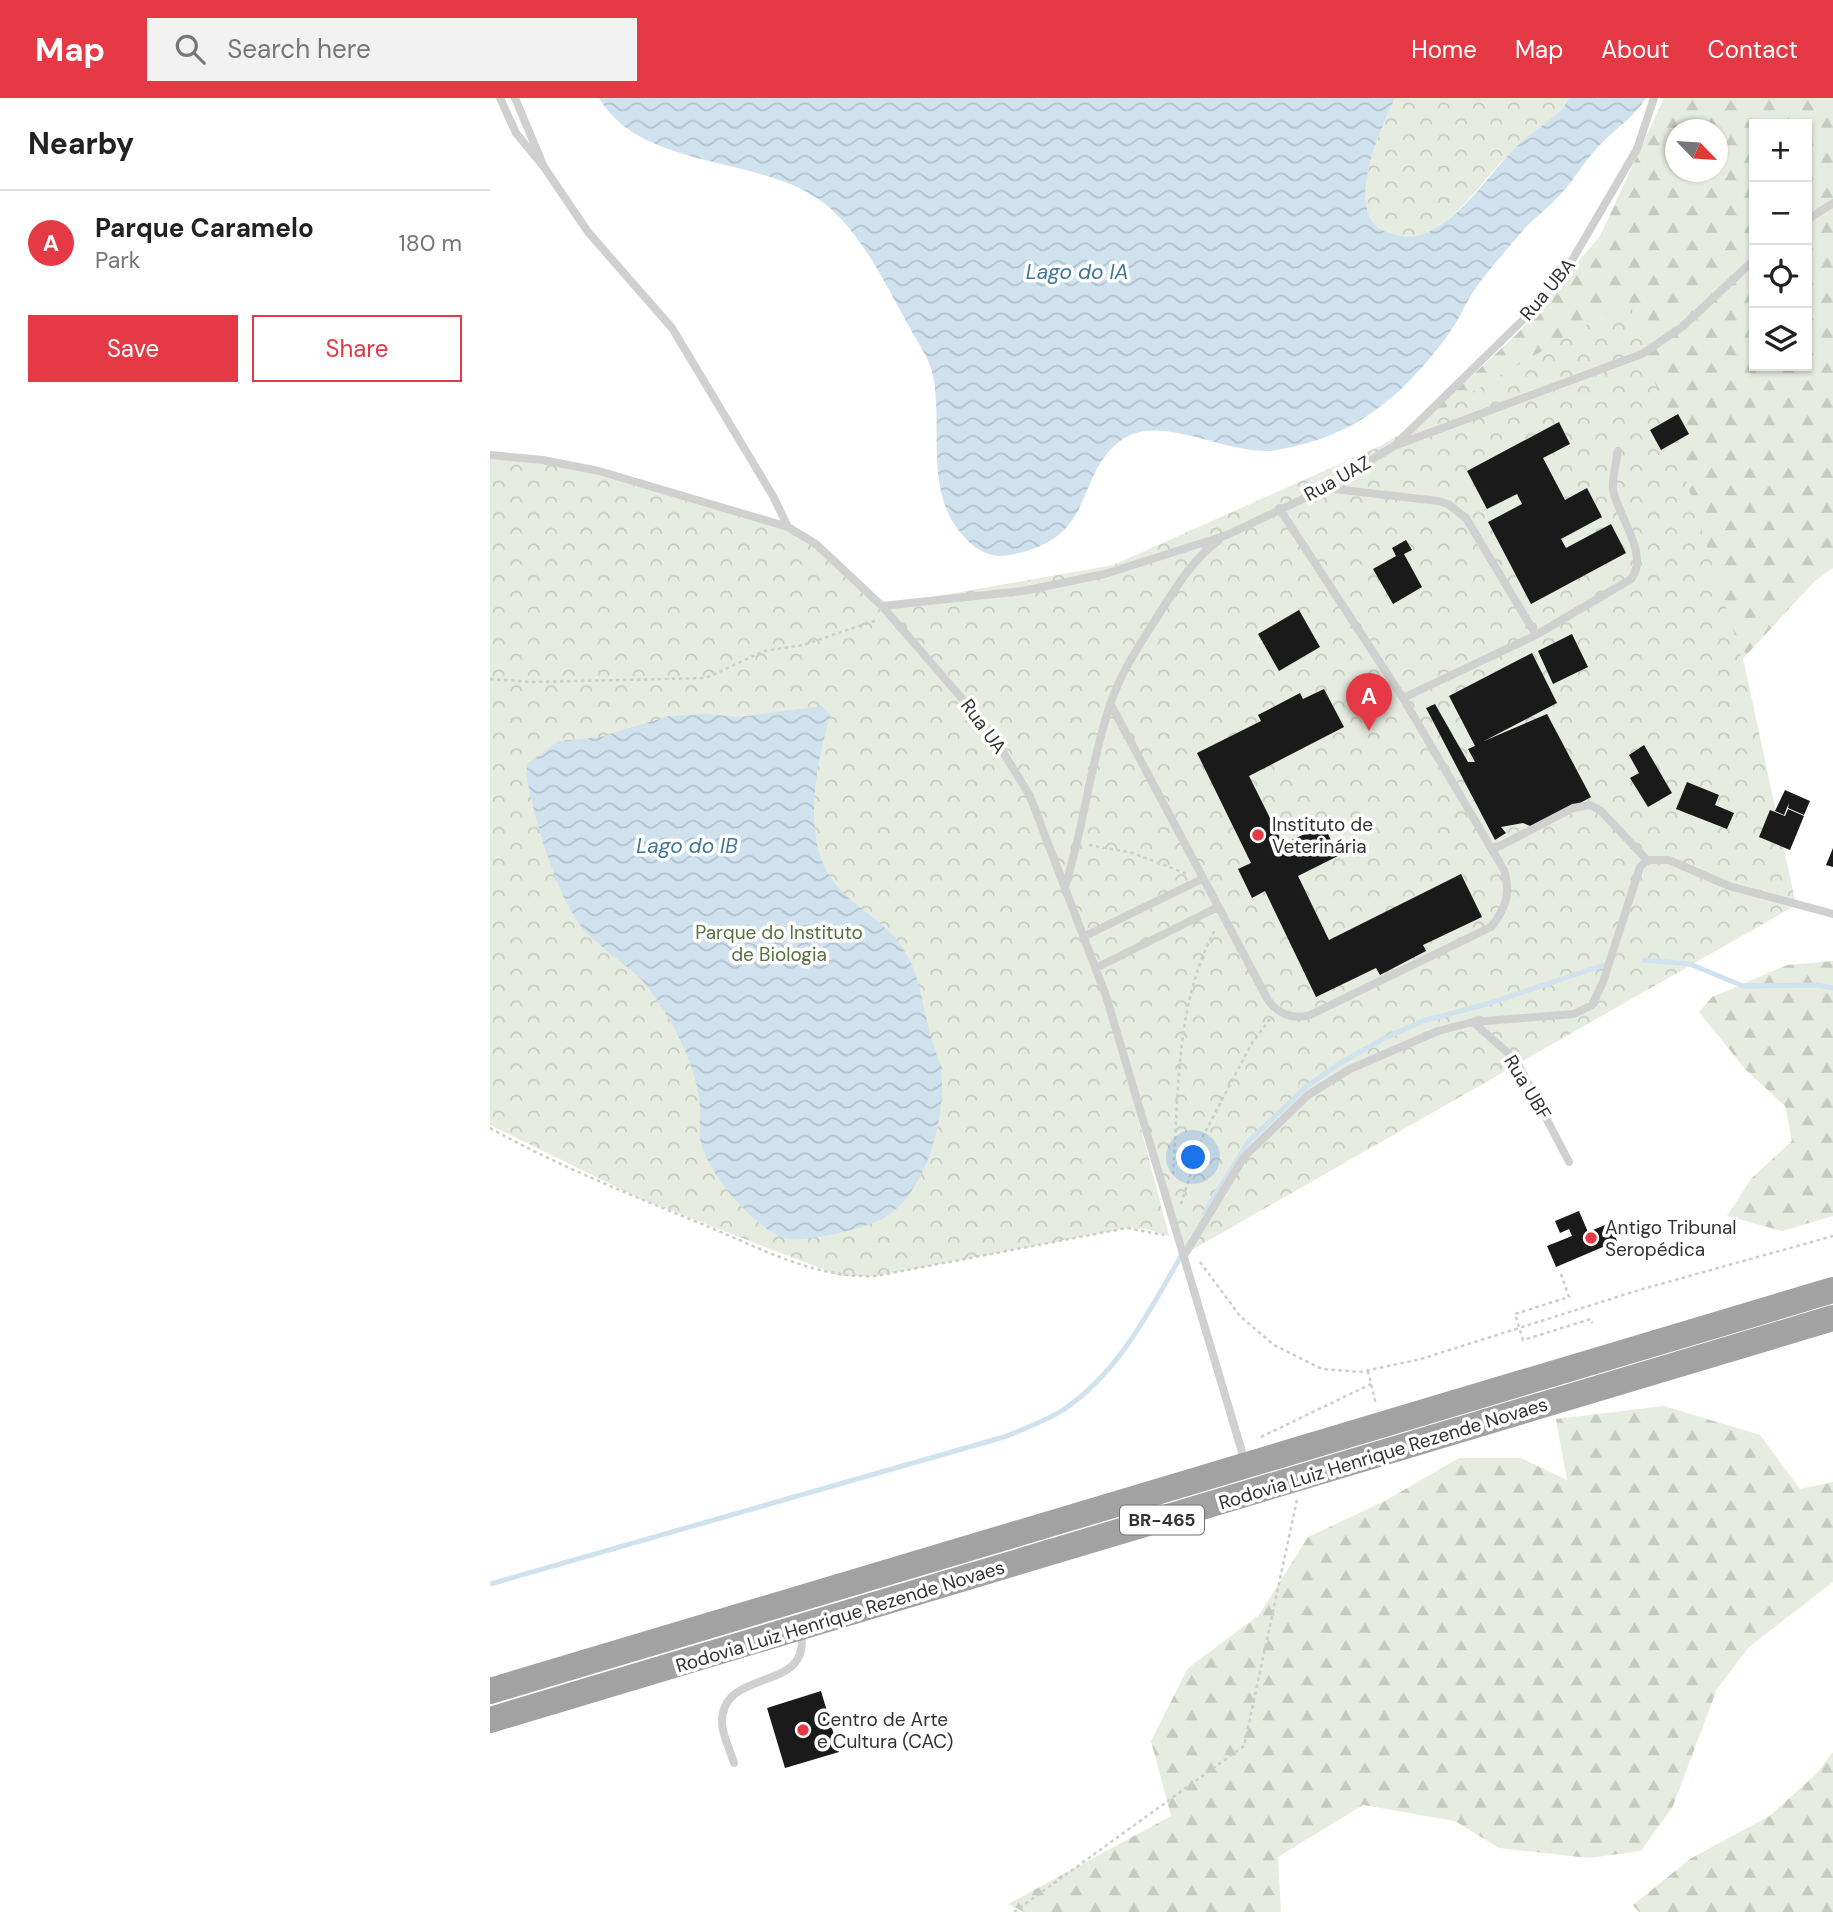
<!DOCTYPE html>
<meta charset="utf-8">
<style>
body{margin:0;font-family:"DM Sans",sans-serif;background:#f2f2f2;color:#222}
.controls{position:absolute;right:21px;top:21px;display:grid;overflow:hidden;border-radius:0px;box-shadow:0 2px 5px #0004}
.controls button{width:63px;height:63px;display:grid;place-items:center;padding:0;border:0;border-bottom:2px solid #e0e0e0;background:#fff;color:#222;font:35px sans-serif}
.compass{position:absolute;left:1175px;top:21px;width:63px;height:63px;border-radius:50%;background:#fff;box-shadow:0 2px 5px #0004;rotate:115deg}
.you{position:absolute;left:704px;top:1060px;width:24px;height:24px;margin:-18px;border:5px solid #fff;border-radius:50%;background:#1a73e8;box-shadow:0 0 0 10px #1a73e833}
.badge{display:grid;place-items:center;width:46px;height:46px;border-radius:50%;background:#e63946;color:#fff;font-size:23px;font-weight:700}
.pin{position:absolute;translate:-50% -58px;filter:drop-shadow(0 2px 4px #0008)}
.pin::after{content:'';position:absolute;top:37px;width:24px;height:21px;background:inherit;clip-path:polygon(0 0,100% 0,50% 100%)}
.list{margin:0;padding:0;list-style:none}
h2{display:flex;justify-content:space-between;align-items:center;height:91px;margin:0;padding:0 28px;font-size:30px}
h2 small{font-size:23px;font-weight:400;color:#767676}
.list li{display:grid;grid-template-columns:46px 1fr auto;gap:21px;align-items:center;box-sizing:border-box;height:105px;padding:0 28px;border-top:2px solid #e0e0e0}
.list b{display:block;font-size:26px;white-space:nowrap}
.list p{margin:0;font-size:23px;white-space:nowrap;color:#767676}
.list em{font-size:23px;font-style:normal;color:#767676}
.actions{display:flex;gap:14px;padding:21px 28px}
.actions a{flex:1;padding:16px 0;border:2px solid #e63946;border-radius:0px;text-align:center;font-size:24px;color:#e63946}
.actions .main{background:#e63946;color:#fff}
.icon{flex:none;width:38px;height:38px;fill:none;stroke:currentColor;stroke-width:2;stroke-linecap:round;stroke-linejoin:round}
.map{position:relative;flex:none;width:1343px;height:1814px;overflow:hidden}
header{display:flex;align-items:center;gap:42px;box-sizing:border-box;height:98px;padding:0 35px;background:#e63946;color:#fff}
header strong{font-size:33px}
nav{display:flex;gap:38px;margin-inline-start:auto;font-size:24px}
.search{width:490px;height:63px;background:#f2f2f2;display:flex;align-items:center;gap:18px;box-sizing:border-box;padding:0 24px;border-radius:0px;color:#767676;font-size:26px}
main{display:flex}
aside{flex:1;background:#fff}
.map>svg:first-child{display:block}
.forest{fill:url(#forest-firs);fill-rule:evenodd}
.park{fill:url(#park-crowns)}
.water{fill:url(#water-waves)}
.lines{fill:none;stroke-linecap:round;stroke-linejoin:round}
.stream{stroke:#cfe2ee;stroke-width:5}
.building{fill:#1a1a1a}
.path{stroke:#cdcdcd;stroke-width:2.5;stroke-dasharray:3.5 3.5;stroke-linecap:butt}
.service{stroke:#d0d0d0;stroke-width:8}
.trunk{stroke:#a2a2a2;stroke-width:26}
.poi-dot{fill:#e63946;stroke:#fff;stroke-width:2.5}
.labels{text-anchor:middle;stroke-width:7;stroke-linejoin:round;paint-order:stroke}
.shield{fill:#fff;stroke:#707070;stroke-width:2}
.shield-label{font-size:18px;font-weight:bold;fill:#333}
.street-label{font-size:19px;fill:#333;stroke:#fff}
.poi-label{font-size:19px;fill:#333;stroke:#fff;text-anchor:start}
.park-label{font-size:19px;fill:#56703f;stroke:#fff}
.water-label{font-size:21px;font-style:italic;fill:#3f7597;stroke:#fff}
</style>
<header>
<strong>Map</strong>
<div class="search"><svg class="icon" aria-label="search" viewBox="0 0 24 24"><circle cx="10" cy="10" r="6"/><path d="M15 15l6 6"/></svg>Search here</div>
<nav><a>Home</a><a>Map</a><a>About</a><a>Contact</a></nav>
</header>
<main>
<aside>
<h2>Nearby<small></small></h2>
<ul class="list">
<li><span class="badge">A</span><div><b>Parque Caramelo</b><p>Park</p></div><em>180 m</em></li>
</ul>
<div class="actions"><a class="main">Save</a><a>Share</a></div>
</aside>
<div class="map">
<svg width="1343" height="1814" viewBox="0 0 1343 1814">
<defs>
<pattern id="forest-firs" width="22" height="20" patternUnits="userSpaceOnUse" patternTransform="scale(1.75)"><rect width="22" height="20" fill="#e6ecdf"/><path d="M5 1l3.5 6h-7zM16 11l3.5 6h-7z" fill="#c6cbc0"/></pattern>
<pattern id="park-crowns" width="20" height="18" patternUnits="userSpaceOnUse" patternTransform="scale(1.75)"><rect width="20" height="18" fill="#e6ecdf"/><path d="M2 6a3 3 0 1 1 6 0M12 15a3 3 0 1 1 6 0" fill="none" stroke="#c6cbc0"/></pattern>
<pattern id="water-waves" width="16" height="10" patternUnits="userSpaceOnUse" patternTransform="scale(1.75)"><rect width="16" height="10" fill="#cfe2ee"/><path d="M0 5q4-4 8 0t8 0" fill="none" stroke="#b2c2cd"/></pattern>
</defs>
<rect width="100%" height="100%" fill="#fff"/>
<path class="forest" d="M 1174,0 L 1343,0 L 1343,470 L 1325,483 L 1168,652 L 883,369 L 1027,236 L 1110,138 ZM 1264,26 L 1317,26 L 1317,268 L 1264,268 ZM 1185,32 L 1227,32 L 1227,74 L 1185,74 Z
M 1343,863 L 1343,1118 L 1292,1133 L 1237,1118 L 1261,1081 L 1302,1043 L 1295,1008 L 1256,972 L 1209,914 L 1222,899 L 1297,867 Z
M 1174,1308 L 1270,1337 L 1310,1391 L 1343,1384 L 1343,1484 L 1259,1549 L 1227,1591 L 1183,1708 L 1151,1753 L 1099,1760 L 1009,1750 L 965,1723 L 873,1707 L 788,1759 L 791,1814 L 534,1814 L 518,1806 L 681,1718 L 661,1643 L 698,1570 L 769,1517 L 818,1439 L 893,1404 L 969,1360 L 1031,1360 L 1077,1382 L 1066,1321 Z
M 1343,1654 L 1343,1814 L 1149,1814 L 1143,1807 L 1200,1761 L 1281,1717 L 1327,1675 Z"/>
<path class="park" d="M 905,0 L 1079,0 C 1068,22 1037,40 1018,57 C 991,83 972,118 938,134 C 923,142 912,139 897,134 C 851,117 891,30 905,0 Z
M 1139,202 L 1255,569 L 1306,807 L 695,1156 L 648,1019 L 679,1138 L 655,1131 L 637,1130 L 386,1178 L 350,1178 L 149,1100 L 0,1027 L 0,357 L 53,362 L 298,429 L 326,446 L 392,508 L 623,467 L 890,348 Z"/>
<path class="water" d="M 109,0 L 905,0 C 891,30 851,117 897,134 C 912,139 923,141 938,134 C 976,116 999,75 1029,46 C 1046,29 1068,22 1079,0 L 1156,0 C 1143,21 1124,31 1108,49 C 1094,64 1084,82 1070,97 C 1059,109 1047,118 1036,129 C 1020,148 1002,168 987,188 C 975,205 968,225 955,241 C 909,302 863,339 787,352 C 739,360 670,312 630,343 C 583,380 608,438 525,456 C 506,461 491,456 477,442 C 431,396 455,329 442,273 C 438,259 428,245 421,232 C 398,191 376,143 341,111 C 280,55 154,76 109,0 Z
M 332,608 L 340,617 C 328,662 314,723 334,768 C 349,801 384,815 406,841 C 429,869 431,899 439,932 C 442,946 449,959 451,973 C 457,1018 436,1096 394,1120 C 376,1130 319,1144 299,1141 C 269,1137 217,1074 211,1045 C 208,1034 211,1021 210,1009 C 208,980 196,953 183,928 C 174,912 161,891 148,878 C 131,863 112,851 97,835 C 67,803 44,719 36,676 L 38,665 L 69,643 L 110,639 L 179,618 L 215,616 L 249,619 Z"/>
<g class="lines">
<path class="stream" d="M 1154,862 L 1200,866 L 1253,888 L 1328,887 L 1343,890
M 714,1115 L 759,1043 L 816,989 L 847,967 L 893,941 L 933,923 L 1000,905 L 1117,866
M 0,1486 L 514,1339 C 533,1331 556,1323 573,1312 C 629,1274 659,1214 691,1158"/>
</g>
<path class="building" d="M 1188,316 L 1199,336 L 1171,352 L 1160,332 Z
M 1069,324 L 1080,346 L 1053,360 L 1075,402 L 1097,390 L 1112,419 L 1071,441 L 1076,450 L 1121,426 L 1136,455 L 1041,506 L 998,424 L 1032,406 L 1027,396 L 997,411 L 977,373 Z
M 916,442 L 922,452 L 914,456 L 932,489 L 903,506 L 883,471 L 906,458 L 902,450 Z
M 809,512 L 830,549 L 789,573 L 768,536 Z
M 1082,536 L 1098,569 L 1063,586 L 1048,553 Z
M 1042,555 L 1067,605 L 994,643 L 1057,616 L 1101,699 L 1045,730 L 1033,725 L 1011,729 L 1016,735 L 1005,742 L 936,610 L 945,606 L 978,664 L 985,664 L 978,651 L 985,648 L 959,598 Z
M 834,591 L 854,629 L 759,678 L 793,746 L 834,727 L 848,758 L 808,778 L 839,842 L 971,776 L 992,819 L 933,847 L 936,853 L 890,877 L 886,870 L 826,899 L 775,793 L 762,800 L 748,771 L 761,765 L 707,655 L 771,623 L 768,617 L 810,595 L 813,601 Z
M 1154,647 L 1182,695 L 1158,709 L 1140,680 L 1149,675 L 1139,657 Z
M 1197,684 L 1229,697 L 1225,707 L 1244,715 L 1237,731 L 1186,711 Z
M 1295,692 L 1320,703 L 1314,717 L 1298,710 L 1299,705 L 1294,717 L 1285,713 Z
M 1298,711 L 1314,718 L 1300,752 L 1269,739 L 1280,712 L 1295,718 Z
M 1343,750 L 1343,769 L 1336,767 Z
M 1089,1113 L 1098,1134 L 1120,1125 L 1127,1143 L 1066,1169 L 1057,1148 L 1082,1138 L 1079,1131 L 1070,1135 L 1065,1123 Z
M 331,1593 L 349,1654 L 295,1670 L 277,1610 Z"/>
<g class="lines">
<path class="path" d="M 0,581 L 43,584 L 216,580 L 274,553 L 313,547 L 387,522
M 599,747 L 643,755 L 697,776
M 0,1030 C 68,1068 141,1097 214,1127 C 268,1149 325,1181 386,1178 L 637,1130 L 674,1137
M 683,1076 C 689,995 685,904 726,830
M 691,1106 L 713,1038 L 762,945 L 780,921
M 710,1164 L 750,1218 L 784,1247 L 832,1271 L 870,1274 L 931,1261 L 1149,1192 L 1343,1138
M 1071,1176 L 1079,1199 L 1025,1216 L 1033,1242 L 1101,1221 L 1102,1225
M 878,1273 L 886,1307
M 771,1339 L 881,1286
M 524,1814 L 754,1648 L 807,1402"/>
<path class="service" d="M 10,0 L 26,35 L 53,68
M 25,0 L 54,69 L 98,134 L 182,230 L 283,398 L 298,429
M 1317,122 L 1343,105
M 906,346 L 1042,213 L 1074,176 L 1147,51 L 1164,0
M 0,357 L 53,362 L 109,373 L 298,429 L 326,446 L 392,508 L 500,633 L 540,698 L 616,898 L 755,1364
M 836,390 L 948,403 L 958,406 L 976,420 L 1046,537
M 392,508 L 533,493 L 615,476 L 737,437 L 836,390 L 904,348 L 1152,256 L 1192,229 L 1264,162
M 913,600 L 1046,537 L 1141,481 C 1160,457 1128,418 1123,392 C 1122,380 1126,365 1128,353
M 620,605 L 778,902 C 788,916 803,922 820,917 L 1001,829 C 1016,810 1021,796 1014,772 L 913,600 L 789,410
M 1002,752 L 1083,710 L 1100,707 L 1111,713 L 1157,762
M 575,789 C 594,729 600,666 620,607 C 631,573 652,543 671,513 C 686,489 704,460 728,443
M 595,838 L 712,781
M 606,870 L 728,809
M 983,924 L 1026,962 L 1079,1064
M 695,1156 L 754,1059 L 818,997 L 860,971 L 948,933 L 983,924 L 1084,916 L 1102,907 L 1113,884 L 1150,769 L 1157,762 L 1179,762 L 1239,788 L 1343,816
M 244,1665 C 240,1652 232,1637 232,1624 C 232,1567 326,1597 310,1531"/>
<path class="trunk" d="M 0,1593 L 1343,1192
M 0,1622 L 1343,1220"/>
</g>
<g class="poi-dot">
<circle cx="768" cy="737" r="7"/>
<circle cx="1101" cy="1140" r="7"/>
<circle cx="313" cy="1632" r="7"/>
</g>
<g class="labels">
<rect class="shield" x="630" y="1407.5" width="84" height="29" rx="5"/>
<g class="shield-label">
<text x="672" y="1428">BR-465</text>
</g>
<g class="street-label">
<text transform="translate(1057 191) rotate(-50)" y="7">Rua UBA</text>
<text transform="translate(847 380) rotate(-29)" y="7">Rua UAZ</text>
<text transform="translate(494 628) rotate(54)" y="7">Rua UA</text>
<text transform="translate(1038 989) rotate(59)" y="7">Rua UBF</text>
<text transform="translate(893 1355) rotate(-17)" y="7">Rodovia Luiz Henrique Rezende Novaes</text>
<text transform="translate(350 1518) rotate(-17)" y="7">Rodovia Luiz Henrique Rezende Novaes</text>
</g>
<g class="poi-label">
<text x="782" y="733">Instituto de<tspan x="782" dy="22">Veterinária</tspan></text>
<text x="1115" y="1136">Antigo Tribunal<tspan x="1115" dy="22">Seropédica</tspan></text>
<text x="327" y="1628">Centro de Arte<tspan x="327" dy="22">e Cultura (CAC)</tspan></text>
</g>
<g class="park-label">
<text x="289" y="841">Parque do Instituto<tspan x="289" dy="22">de Biologia</tspan></text>
</g>
<g class="water-label">
<text x="587" y="181">Lago do IA</text>
<text x="197" y="755">Lago do IB</text>
</g>
</g>
</svg>
<div class="controls">
<button>+</button>
<button>−</button>
<button><svg class="icon" aria-label="locate" viewBox="0 0 24 24"><circle cx="12" cy="12" r="6"/><path d="M12 2v4M12 18v4M2 12h4M18 12h4"/></svg></button>
<button><svg class="icon" aria-label="layers" viewBox="0 0 24 24"><path d="M12 4l9 5-9 5-9-5zM3 14l9 5 9-5"/></svg></button>
</div>
<svg class="compass" viewBox="-18 -18 36 36"><path d="M0-13l5 13h-10z" fill="#e53935"/><path d="M0 13l5-13h-10z" fill="#767676"/></svg>
<div class="you"></div>
<div class="pin badge" style="left:879px;top:633px">A</div>
</div>
</main>
